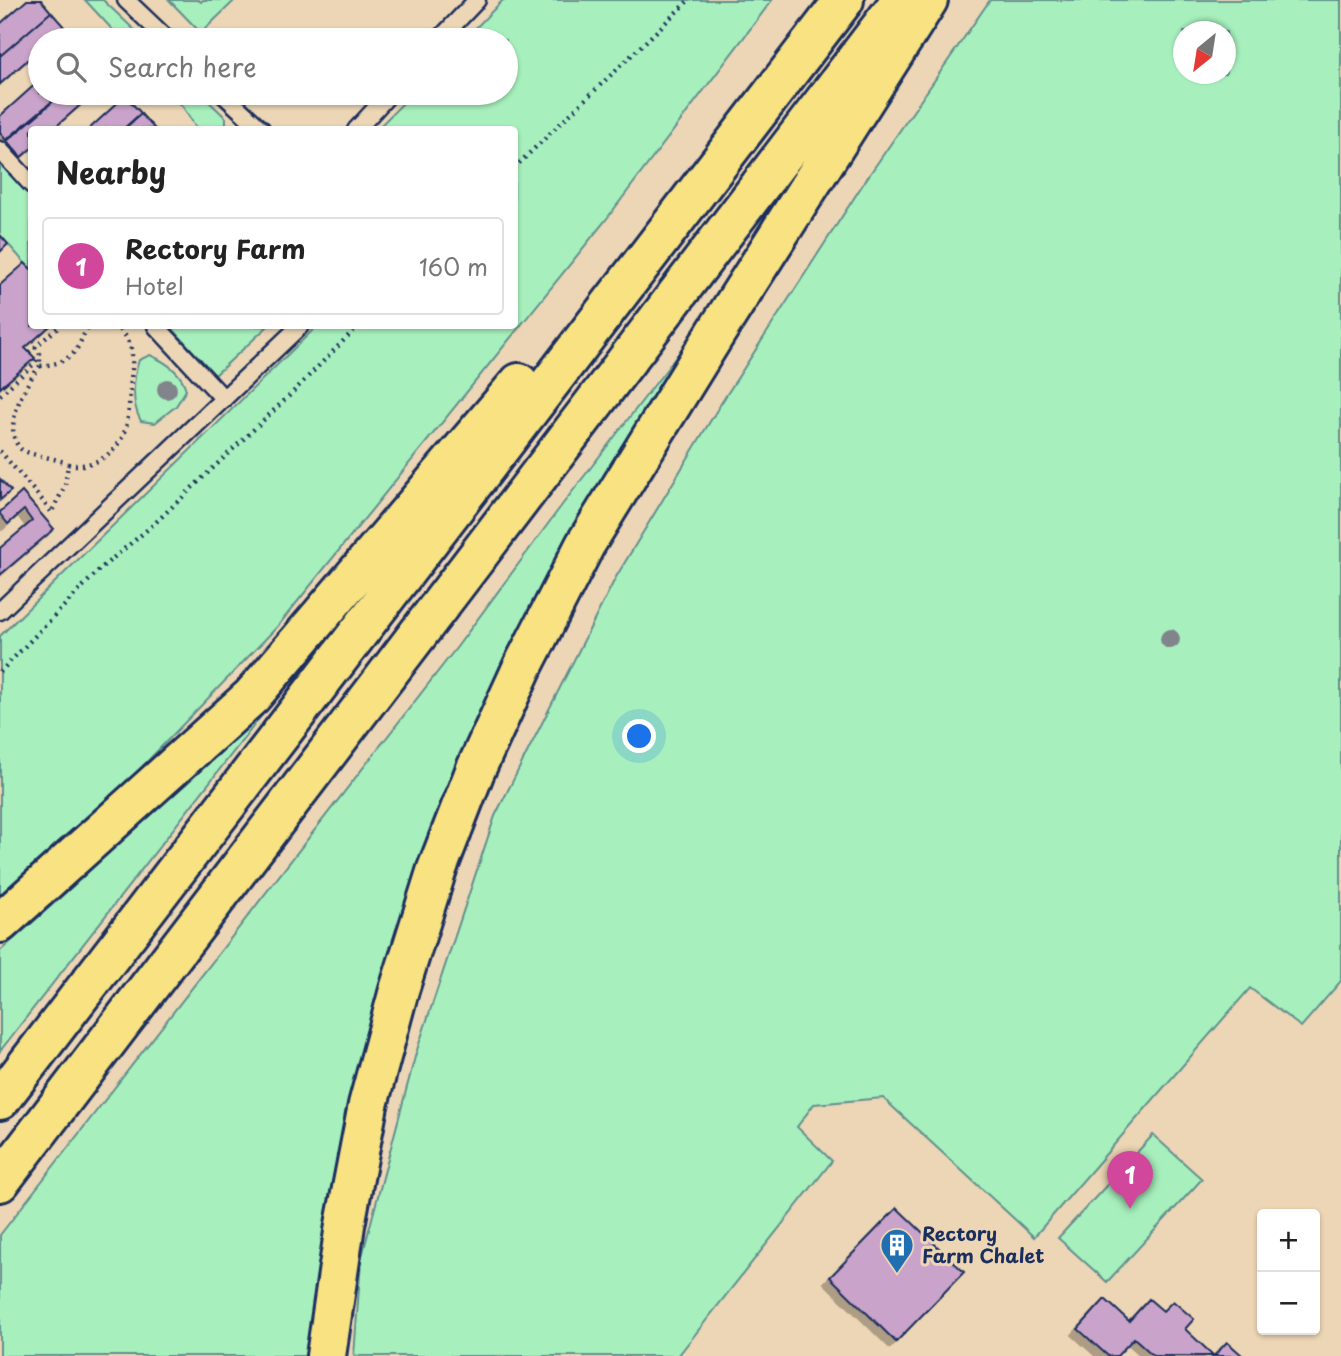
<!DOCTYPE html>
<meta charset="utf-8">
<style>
body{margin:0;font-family:"Playpen Sans",sans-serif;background:#f2f2f2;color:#222}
.controls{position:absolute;right:21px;bottom:21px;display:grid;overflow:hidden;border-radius:7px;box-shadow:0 2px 5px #0004}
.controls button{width:63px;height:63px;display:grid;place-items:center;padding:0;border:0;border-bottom:2px solid #e0e0e0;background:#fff;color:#222;font:35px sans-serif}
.compass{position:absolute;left:1173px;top:21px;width:63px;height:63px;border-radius:50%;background:#fff;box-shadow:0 2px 5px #0004;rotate:210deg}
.you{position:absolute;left:640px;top:737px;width:24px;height:24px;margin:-18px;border:5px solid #fff;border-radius:50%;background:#1a73e8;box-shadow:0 0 0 10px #1a73e833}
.badge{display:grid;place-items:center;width:46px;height:46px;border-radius:50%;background:#7c3aed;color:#fff;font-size:23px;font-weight:700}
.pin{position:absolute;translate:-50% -58px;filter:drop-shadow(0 2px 4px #0008)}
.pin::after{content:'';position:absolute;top:37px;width:24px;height:21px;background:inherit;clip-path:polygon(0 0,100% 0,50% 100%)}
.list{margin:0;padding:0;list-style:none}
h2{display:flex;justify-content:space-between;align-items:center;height:91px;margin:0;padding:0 28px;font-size:30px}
h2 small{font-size:23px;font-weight:400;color:#767676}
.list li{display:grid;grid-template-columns:46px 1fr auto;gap:21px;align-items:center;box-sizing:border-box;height:98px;margin:0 14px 14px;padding:0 14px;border:2px solid #e0e0e0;border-radius:7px}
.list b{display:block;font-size:26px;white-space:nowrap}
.list p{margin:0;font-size:23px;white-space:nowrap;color:#767676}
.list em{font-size:23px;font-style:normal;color:#767676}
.icon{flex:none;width:38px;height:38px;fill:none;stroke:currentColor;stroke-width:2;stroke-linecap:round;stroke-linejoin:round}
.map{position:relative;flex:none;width:1341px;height:1356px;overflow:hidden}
.search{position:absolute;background:#fff;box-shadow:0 2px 5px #0004;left:28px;top:28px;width:490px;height:77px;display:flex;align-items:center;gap:18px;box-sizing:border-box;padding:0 24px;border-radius:38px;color:#767676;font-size:26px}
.panel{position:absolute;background:#fff;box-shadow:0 2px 5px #0004;left:28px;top:126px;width:490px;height:203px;border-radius:7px}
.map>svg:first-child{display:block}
.green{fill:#a7f0bd;stroke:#61908e;stroke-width:2;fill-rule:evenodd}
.building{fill:#caa3ca;stroke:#1b2f5e;stroke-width:2;filter:url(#shadow)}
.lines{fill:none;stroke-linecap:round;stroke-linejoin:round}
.service-casing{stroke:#1b2f5e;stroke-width:21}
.motorway-casing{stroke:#1b2f5e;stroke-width:44}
.path{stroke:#1b2f5e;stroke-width:4.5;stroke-dasharray:2 5;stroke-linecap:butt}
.service{stroke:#edd6b5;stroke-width:16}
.motorway{stroke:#f8e281;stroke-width:38}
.tree{fill:#81858b}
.labels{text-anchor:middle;stroke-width:6;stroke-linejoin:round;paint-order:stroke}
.poi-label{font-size:19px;font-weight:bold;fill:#1b2f5e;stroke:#edd6b5;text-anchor:start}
</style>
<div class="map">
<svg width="1341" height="1356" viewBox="0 0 1341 1356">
<defs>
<filter id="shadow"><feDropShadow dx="-6" dy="6" stdDeviation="0" flood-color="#0004"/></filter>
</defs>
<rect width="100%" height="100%" fill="#edd6b5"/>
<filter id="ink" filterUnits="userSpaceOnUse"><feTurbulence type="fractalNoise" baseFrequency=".0143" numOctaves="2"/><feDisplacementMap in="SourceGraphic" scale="14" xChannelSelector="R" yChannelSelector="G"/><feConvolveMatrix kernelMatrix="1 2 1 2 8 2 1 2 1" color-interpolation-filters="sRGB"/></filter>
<g filter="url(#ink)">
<path class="green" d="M 85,0 L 103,0 L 145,40 L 122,40 Z
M 169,0 L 198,0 L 201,2 L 203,0 L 235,0 L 201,33 Z
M 503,0 L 772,0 L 605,221 L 277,627 L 134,775 L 0,900 L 0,636 L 317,326 L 514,326 L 514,130 L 377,129 L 413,93 L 506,93 L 506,40 L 464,40 Z
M 990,0 L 1341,0 L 1341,981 L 1301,1027 L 1250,988 L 1034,1237 L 883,1098 L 814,1104 L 797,1127 L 832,1161 L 678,1356 L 354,1356 L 361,1260 L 416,1053 L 495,816 L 616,577 L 720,405 L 865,181 ZM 1184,32 L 1226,32 L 1226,74 L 1184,74 Z
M 170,93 L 200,93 L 226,118 L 226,129 L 197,129 L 183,107 Z
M 0,161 L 31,197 L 31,270 L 0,235 Z
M 170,326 L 268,326 L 215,375 Z
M 692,336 L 493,694 L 313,1356 L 0,1356 L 0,1235 L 457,647 L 562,505 Z
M 150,355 C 166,362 182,372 186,390 L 176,406 L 155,423 L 141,421 C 131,404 133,378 139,360 Z
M 312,651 L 0,1051 L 0,951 C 110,856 211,754 312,651 Z
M 1153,1135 L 1202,1179 L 1107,1282 L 1058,1238 Z"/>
<path class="building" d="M 27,0 L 41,0 L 51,12 L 0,56 L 0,24 Z
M 51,12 L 65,28 L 51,40 L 40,40 L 40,49 L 0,84 L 0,56 Z
M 40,80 L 40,93 L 62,93 L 6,140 L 0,133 L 0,116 Z
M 63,93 L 94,93 L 52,130 L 32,130 L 32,148 L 21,157 L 7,141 Z
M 125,96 L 141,113 L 122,130 L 88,130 Z
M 141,114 L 155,129 L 123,130 Z
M 0,235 L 8,244 L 0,252 Z
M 25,263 L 32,270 L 32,326 L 50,326 L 25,348 L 35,358 L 0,388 L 0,285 Z
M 0,479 L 11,491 L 0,500 Z
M 22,492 L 54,529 L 0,575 L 0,548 L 32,521 L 24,510 L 8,524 L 0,514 L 0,512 Z
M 897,1208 L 964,1272 L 896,1342 L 830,1277 Z
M 1105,1299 L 1129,1321 L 1149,1299 L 1163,1311 L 1173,1301 L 1194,1319 L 1185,1329 L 1214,1356 L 1227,1342 L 1243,1356 L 1154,1356 L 1134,1338 L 1117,1356 L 1108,1356 L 1078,1329 Z"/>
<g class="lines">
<defs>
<path id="service" d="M 126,0 L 168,40
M 439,40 L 477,0
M 222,93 L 262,130
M 356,130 L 390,93
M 0,150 L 32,185
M 156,326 L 224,399
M 0,611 L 300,326"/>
<path id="motorway" d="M 0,923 L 252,696 L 519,383
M 0,1100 L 844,0
M 0,1182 L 900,2
M 326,1356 L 345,1225 L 368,1105 L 399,990 L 437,869 L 475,771 L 523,666 L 585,545 L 717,331 L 928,0"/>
</defs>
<use href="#service" class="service-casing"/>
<use href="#motorway" class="motorway-casing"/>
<path class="path" d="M 514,168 L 689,0
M 35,347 L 40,354 L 40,366 C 57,364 70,361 79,345 C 83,337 84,331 92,326
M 29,352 L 60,326
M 40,366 C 26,383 0,429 21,449 C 30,456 55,457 68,464
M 0,395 L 34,364 L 39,355
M 0,451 L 43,501 L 51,513 L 65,486 L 68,464 C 91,469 115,456 124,433 C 129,421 129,404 130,390 C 132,365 138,344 116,326
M 0,672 L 100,569 L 154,524 L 289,396 L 358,326"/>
<use href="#service" class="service"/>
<use href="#motorway" class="motorway"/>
</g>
<g class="tree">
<circle cx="167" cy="389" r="10"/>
<circle cx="1170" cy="639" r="10"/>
</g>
</g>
<defs>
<symbol id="building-pin" viewBox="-11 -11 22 30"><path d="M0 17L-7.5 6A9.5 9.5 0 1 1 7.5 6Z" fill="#1f6fb2" stroke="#edd6b5"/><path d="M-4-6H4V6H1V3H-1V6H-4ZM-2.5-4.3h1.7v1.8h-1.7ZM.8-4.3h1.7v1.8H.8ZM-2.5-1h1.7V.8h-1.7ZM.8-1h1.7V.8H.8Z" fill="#fff"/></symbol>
</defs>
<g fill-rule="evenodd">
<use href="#building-pin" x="878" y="1226" width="38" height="52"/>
</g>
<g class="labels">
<g class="poi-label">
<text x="922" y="1241">Rectory<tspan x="922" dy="22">Farm Chalet</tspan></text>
</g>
</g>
</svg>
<div class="controls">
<button>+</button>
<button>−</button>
</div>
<svg class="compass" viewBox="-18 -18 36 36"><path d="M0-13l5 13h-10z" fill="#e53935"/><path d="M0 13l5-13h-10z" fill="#767676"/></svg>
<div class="you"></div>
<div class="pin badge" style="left:1130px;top:1209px;background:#d1479c">1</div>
<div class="search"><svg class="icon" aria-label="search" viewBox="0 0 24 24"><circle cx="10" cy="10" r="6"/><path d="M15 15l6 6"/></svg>Search here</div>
<section class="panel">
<h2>Nearby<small></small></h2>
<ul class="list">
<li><span class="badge" style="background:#d1479c">1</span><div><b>Rectory Farm</b><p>Hotel</p></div><em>160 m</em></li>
</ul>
</section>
</div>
